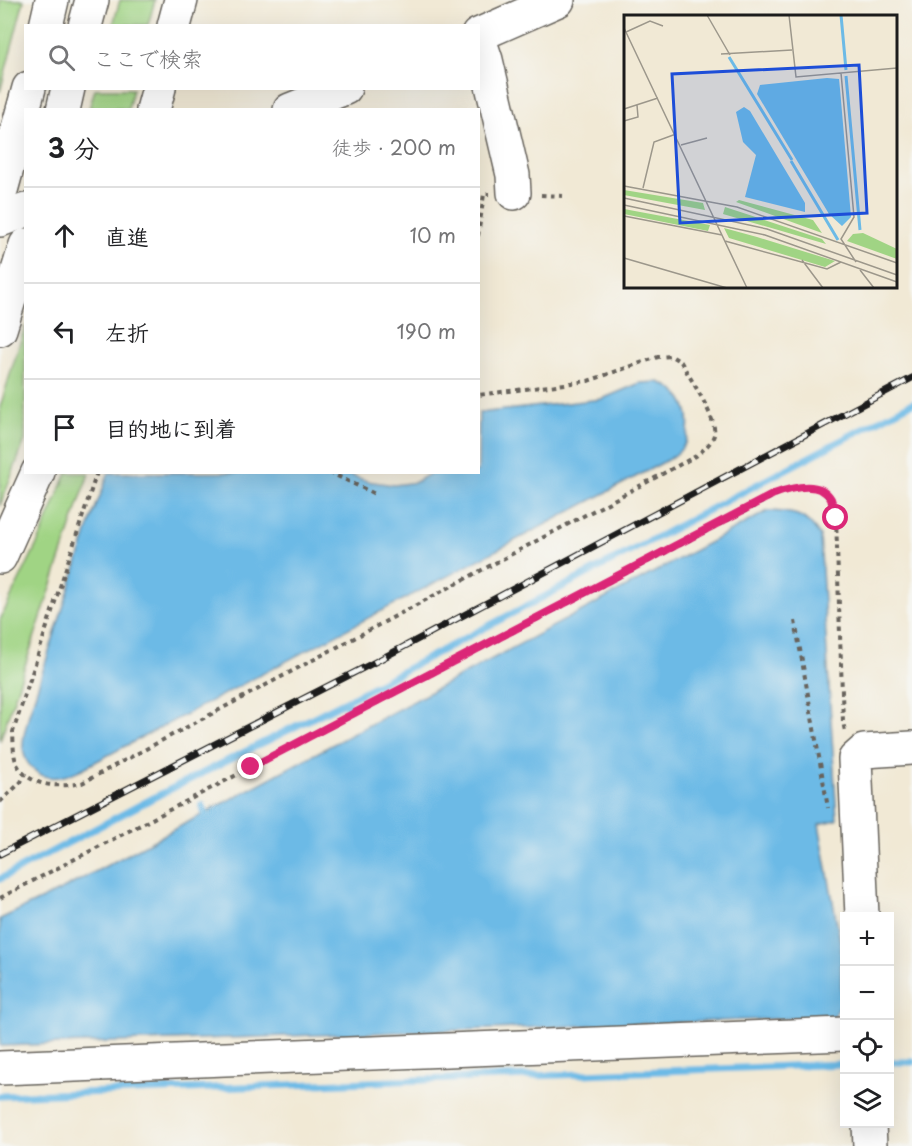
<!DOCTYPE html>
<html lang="ja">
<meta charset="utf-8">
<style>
body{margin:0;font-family:"Playpen Sans","Klee One",sans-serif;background:#f6f6f6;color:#202124}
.controls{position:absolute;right:18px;bottom:18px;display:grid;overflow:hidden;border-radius:0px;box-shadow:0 6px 24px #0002}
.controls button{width:54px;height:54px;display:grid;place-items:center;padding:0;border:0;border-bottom:2px solid #e0e0e0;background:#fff;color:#202124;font:30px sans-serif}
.stop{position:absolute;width:18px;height:18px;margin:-14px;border:4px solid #db2777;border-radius:50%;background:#fff}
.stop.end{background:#db2777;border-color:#fff;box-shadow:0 2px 6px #0008}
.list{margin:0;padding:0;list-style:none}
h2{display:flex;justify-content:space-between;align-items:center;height:78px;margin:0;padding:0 24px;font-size:26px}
h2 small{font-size:20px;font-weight:400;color:#757577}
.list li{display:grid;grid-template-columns:39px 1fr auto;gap:18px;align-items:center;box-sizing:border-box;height:96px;padding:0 24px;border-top:2px solid #e0e0e0}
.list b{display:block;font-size:22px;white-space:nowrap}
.list em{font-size:20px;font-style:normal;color:#757577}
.icon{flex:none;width:33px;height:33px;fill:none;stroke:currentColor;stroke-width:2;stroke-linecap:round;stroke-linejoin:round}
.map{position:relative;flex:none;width:912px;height:1146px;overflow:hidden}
.search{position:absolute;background:#fff;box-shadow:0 6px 24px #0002;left:24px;top:24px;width:456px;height:66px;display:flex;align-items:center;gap:15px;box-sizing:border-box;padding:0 21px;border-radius:0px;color:#757577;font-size:22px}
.panel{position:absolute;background:#fff;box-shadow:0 6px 24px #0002;left:24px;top:108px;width:456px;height:366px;border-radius:0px}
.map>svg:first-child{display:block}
.green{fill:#a0d484;stroke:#5e7850;stroke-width:1.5}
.water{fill:#6cbae6;stroke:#446b81;stroke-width:1.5}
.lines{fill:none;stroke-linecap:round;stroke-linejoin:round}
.stream{stroke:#6cbae6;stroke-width:7}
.minor-casing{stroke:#67645d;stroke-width:36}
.major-casing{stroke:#67645d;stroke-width:36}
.highway-casing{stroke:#67645d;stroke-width:36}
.path{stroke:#67645d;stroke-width:4;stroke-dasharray:4.5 4.5;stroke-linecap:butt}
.minor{stroke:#fff;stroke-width:33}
.major{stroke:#fff;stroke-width:33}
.highway{stroke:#fff;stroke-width:33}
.rail-casing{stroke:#1c1c1c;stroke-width:7}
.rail{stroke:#f6f6f2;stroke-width:4.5;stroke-dasharray:14;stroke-linecap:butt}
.route{stroke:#db2777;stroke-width:8}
.inset-river{fill:none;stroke:#6cbae6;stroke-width:3}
.inset-road{fill:none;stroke:#9c978b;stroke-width:1.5}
.view{fill:#1d4ed8;fill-opacity:0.15;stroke:#1d4ed8;stroke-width:3}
.inset-edge{fill:none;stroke:#1c1c1c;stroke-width:3}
</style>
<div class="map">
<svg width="912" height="1146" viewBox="0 0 912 1146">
<rect width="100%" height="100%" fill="#f6f6f2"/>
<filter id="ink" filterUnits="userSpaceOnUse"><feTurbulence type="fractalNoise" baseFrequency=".0167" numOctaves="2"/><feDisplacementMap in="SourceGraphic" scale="12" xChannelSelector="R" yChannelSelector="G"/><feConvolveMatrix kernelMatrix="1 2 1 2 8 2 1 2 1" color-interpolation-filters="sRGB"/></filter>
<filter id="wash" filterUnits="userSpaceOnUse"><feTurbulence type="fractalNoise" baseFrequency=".008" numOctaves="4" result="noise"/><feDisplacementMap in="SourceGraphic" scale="24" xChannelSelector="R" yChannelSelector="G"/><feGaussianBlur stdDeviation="1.35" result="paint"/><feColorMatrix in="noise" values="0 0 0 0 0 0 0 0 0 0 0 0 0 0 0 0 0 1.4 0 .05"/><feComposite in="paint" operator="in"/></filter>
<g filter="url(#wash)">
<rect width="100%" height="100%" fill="#f1e9d5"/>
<path class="green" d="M 0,0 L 24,0 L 0,92 Z
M 120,0 L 155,0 L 148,25 L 113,25 Z
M 95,89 L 133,89 L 128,109 L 89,109 Z
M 25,326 L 25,440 L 0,506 L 0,407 Z
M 67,473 L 89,473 L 0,741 L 0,620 L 40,538 Z"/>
<path class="water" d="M 659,382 C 681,391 691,408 688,431 C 687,436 687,441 684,445 C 679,454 671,458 662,463 L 82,769 C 77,771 70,775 64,776 C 44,782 25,769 23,748 C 22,737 27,725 29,714 L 93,514 L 109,473 L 315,472 L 319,475 L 322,473 L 344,473 L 367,481 L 394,485 L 416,482 L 431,473 L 478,472 L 479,413 L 602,399 L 640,383 Z
M 768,511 C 794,512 805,513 820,536 L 837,820 L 819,824 L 841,946 L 841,1004 L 833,1017 L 0,1046 L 0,919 L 63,889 Z"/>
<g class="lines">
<path class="stream" d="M 349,707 L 344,702 L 912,403
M 202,805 L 207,819
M 0,879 L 155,797 L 344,702
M 890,1062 L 912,1062
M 0,1096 L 844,1064"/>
</g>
</g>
<g filter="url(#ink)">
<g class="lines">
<defs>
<path id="minor" d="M 174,26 L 181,0
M 478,36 L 486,60 L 513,175 L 514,193
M 153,110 L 159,88
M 0,557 L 38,472
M 862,916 L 855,759 L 864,751 L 912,748
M 0,1068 L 844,1034
M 869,1124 L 870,1146"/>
<path id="major" d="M 478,35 L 558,0
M 290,110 L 345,88
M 0,220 L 26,210"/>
<path id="highway" d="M 46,26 L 52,0
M 85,26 L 92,0
M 63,110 L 68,88
M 0,194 L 29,88
M 0,329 L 26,245"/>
</defs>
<use href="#minor" class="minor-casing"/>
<use href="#major" class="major-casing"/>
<use href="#highway" class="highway-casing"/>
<path class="path" d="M 541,195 L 563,196
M 478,236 L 484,194 L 489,194
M 97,472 L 13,732 C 14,744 12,759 20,769 C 34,788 62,787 82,783 L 696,456 C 703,450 711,444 714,435 C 718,419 689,377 681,362 L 671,356 L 658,357 L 588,381 L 478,395
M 329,472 L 377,495
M 795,621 L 828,808
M 0,802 L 21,782 L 25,773
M 0,898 L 787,489 C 819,485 827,486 836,518 L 843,722 L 845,731"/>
<use href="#minor" class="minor"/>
<use href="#major" class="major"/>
<use href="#highway" class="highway"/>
<defs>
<path id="rail" d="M 0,854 L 375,662 L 912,378"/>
</defs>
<use href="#rail" class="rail-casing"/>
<use href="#rail" class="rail"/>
</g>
</g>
<g class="lines" filter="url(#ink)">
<path class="route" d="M 251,767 L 774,494 C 790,488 820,479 831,499 C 833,505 834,512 836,518"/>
</g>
<g transform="translate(624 15)">
<rect width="273" height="273" fill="#f1e9d5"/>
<path d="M 0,175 L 79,188 L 81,195 L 0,180 ZM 115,185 L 189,205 L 198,218 L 112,187 ZM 101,192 L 198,224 L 202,229 L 99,199 ZM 0,194 L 86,210 L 84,216 L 0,199 ZM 100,213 L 133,222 L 211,246 L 201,252 L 105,223 ZM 239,218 L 273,234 L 273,244 L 223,226 L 229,219 Z" fill="#a0d484"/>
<path d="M 203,63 L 215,64 L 216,74 L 227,202 L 218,211 L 205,199 L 133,79 L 136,70 ZM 120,92 L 126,96 L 181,188 L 181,197 L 121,182 L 132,140 L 119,127 L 112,97 Z" fill="#6cbae6"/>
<path class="inset-river" d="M 217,0 L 222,55M 105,42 L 168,145M 222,61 L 236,215M 167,146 L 214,225"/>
<path class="inset-road" d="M 83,0 L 106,40M 165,0 L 172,62 L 273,53M 0,13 L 123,273M 2,17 L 26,6 L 39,11M 97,39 L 168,35M 217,58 L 230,202 L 217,224 L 232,247M 0,94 L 34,83M 0,106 L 14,102 L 13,90M 57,130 L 83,123M 0,171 L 113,192 L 273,248M 19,173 L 30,127 L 52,119M 0,183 L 143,214 L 273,260M 0,190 L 141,220 L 273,267M 0,201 L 98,220M 101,226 L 203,254 L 217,247M 0,243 L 103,273M 178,245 L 199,273M 236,255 L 250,273"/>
<path class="view" d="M 235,50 L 243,198 L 56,208 L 48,59 Z"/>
<rect width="273" height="273" class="inset-edge"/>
</g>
</svg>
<div class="controls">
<button>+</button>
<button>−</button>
<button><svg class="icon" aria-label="locate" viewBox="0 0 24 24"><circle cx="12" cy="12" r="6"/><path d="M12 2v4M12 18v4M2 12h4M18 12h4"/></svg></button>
<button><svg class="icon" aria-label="layers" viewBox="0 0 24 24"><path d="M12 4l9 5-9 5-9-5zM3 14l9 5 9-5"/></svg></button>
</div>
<div class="stop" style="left:836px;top:518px"></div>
<div class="stop end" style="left:251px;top:767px"></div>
<div class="search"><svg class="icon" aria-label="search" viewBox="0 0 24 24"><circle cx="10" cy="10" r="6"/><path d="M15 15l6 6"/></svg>ここで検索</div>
<section class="panel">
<h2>3 分<small>徒歩 · 200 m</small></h2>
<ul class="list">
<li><svg class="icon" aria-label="ahead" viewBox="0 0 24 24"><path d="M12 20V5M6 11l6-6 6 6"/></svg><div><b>直進</b></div><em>10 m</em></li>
<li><svg class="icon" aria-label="left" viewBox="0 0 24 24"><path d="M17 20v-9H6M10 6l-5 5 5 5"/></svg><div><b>左折</b></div><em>190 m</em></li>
<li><svg class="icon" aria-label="arrive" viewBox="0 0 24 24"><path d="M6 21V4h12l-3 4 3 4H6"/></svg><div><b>目的地に到着</b></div></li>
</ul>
</section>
</div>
